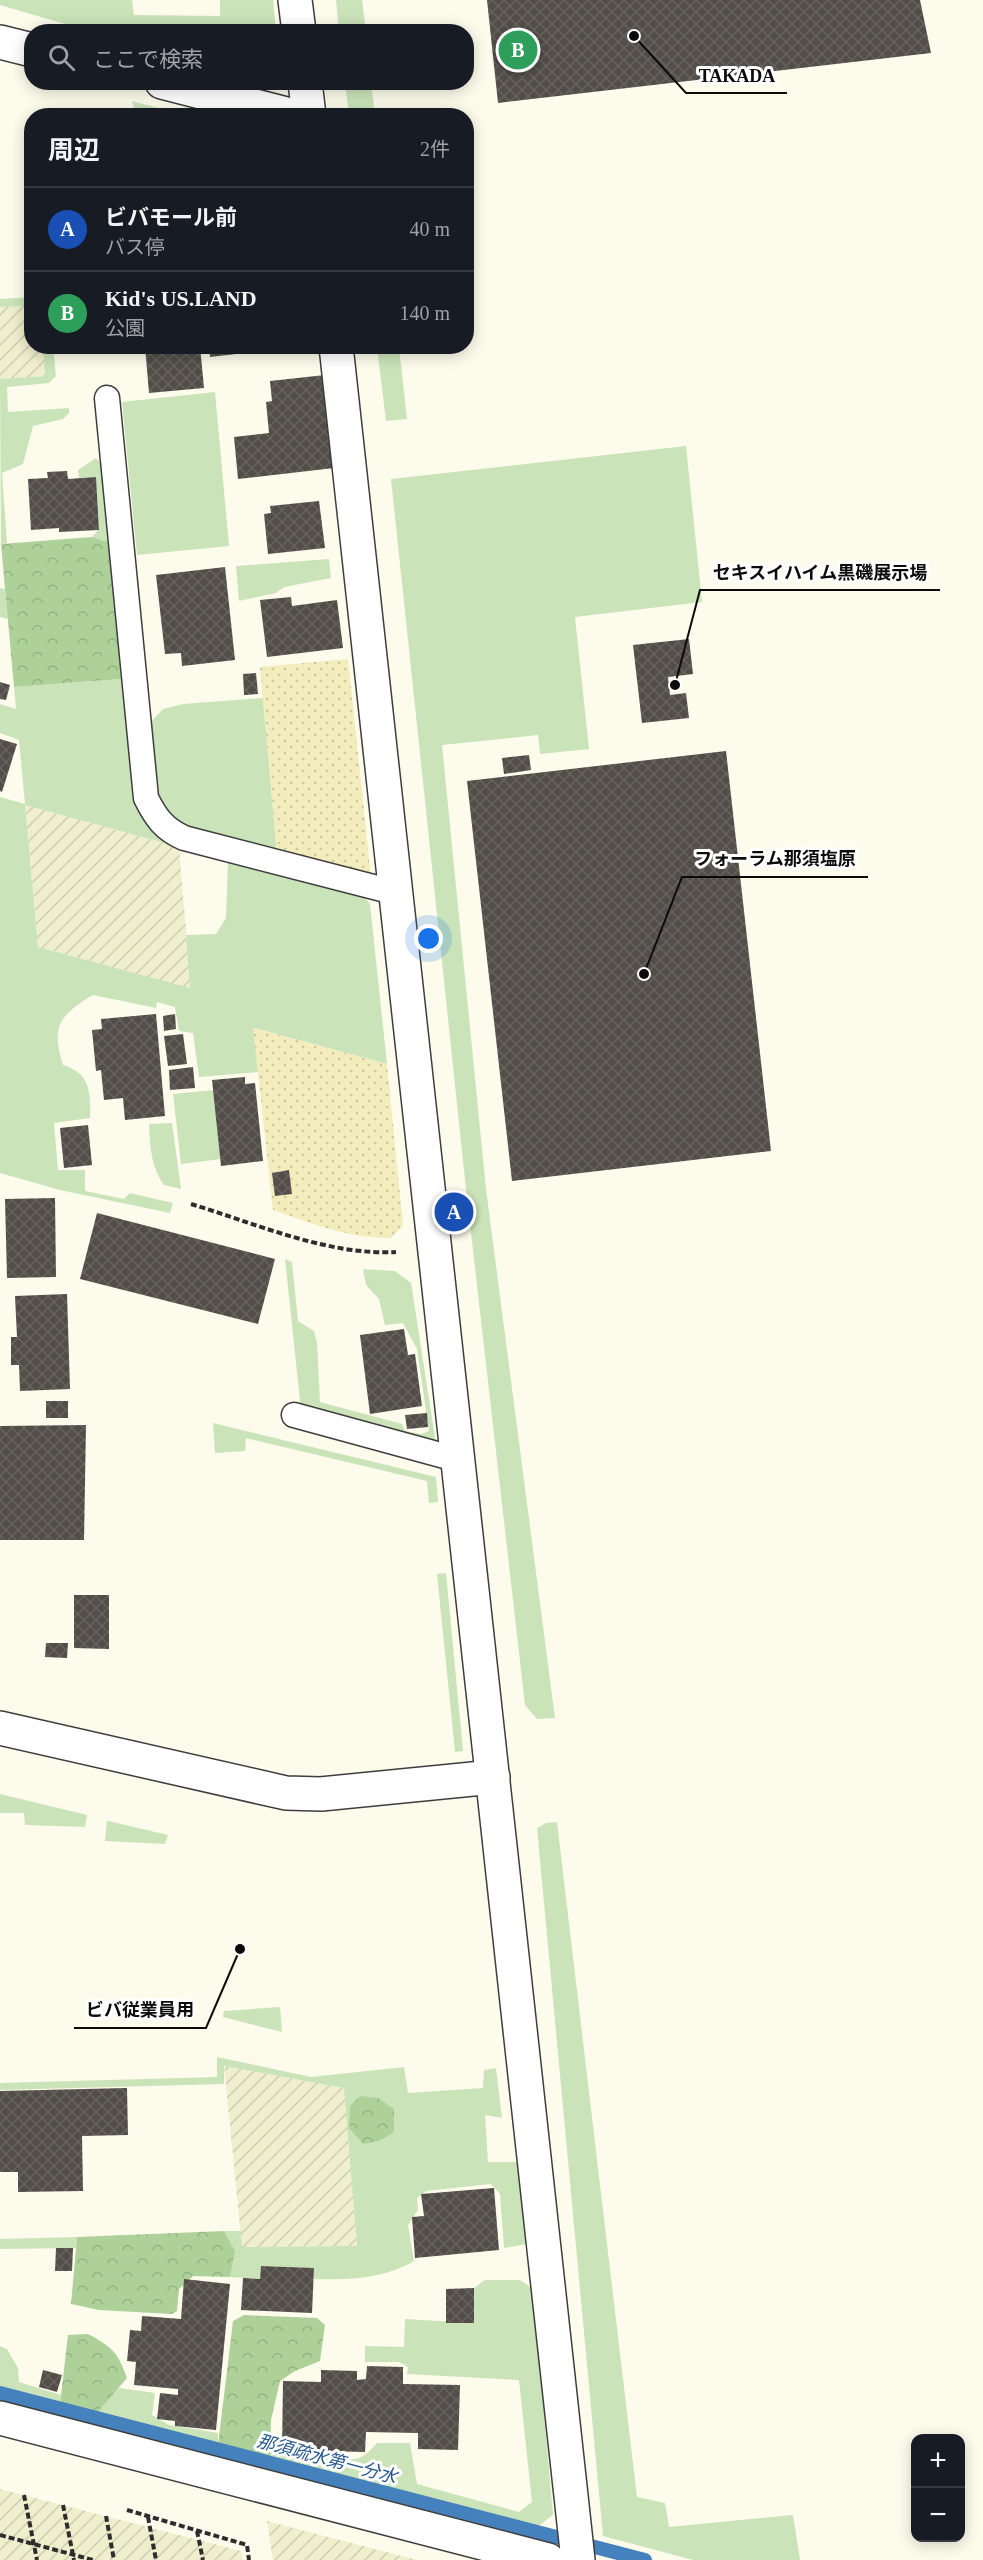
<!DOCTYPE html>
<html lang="ja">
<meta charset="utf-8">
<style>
body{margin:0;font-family:"Times New Roman","Noto Sans JP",serif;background:#242831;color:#f1f3f6}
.controls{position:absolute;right:18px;bottom:18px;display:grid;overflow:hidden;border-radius:12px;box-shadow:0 3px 15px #0003}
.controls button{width:54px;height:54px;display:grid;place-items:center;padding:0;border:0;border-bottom:2px solid #363941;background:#171b24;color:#f1f3f6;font:30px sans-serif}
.you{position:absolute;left:429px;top:939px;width:21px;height:21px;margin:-15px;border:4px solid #fff;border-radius:50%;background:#1a73e8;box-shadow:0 0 0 9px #1a73e833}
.badge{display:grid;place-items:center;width:39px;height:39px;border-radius:50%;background:#d19f9f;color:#fff;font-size:20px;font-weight:700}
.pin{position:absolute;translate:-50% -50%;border:3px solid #fff;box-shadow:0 2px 6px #0006}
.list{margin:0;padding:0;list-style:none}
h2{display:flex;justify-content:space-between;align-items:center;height:78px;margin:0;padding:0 24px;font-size:26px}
h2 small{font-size:20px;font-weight:400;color:#9ea1a6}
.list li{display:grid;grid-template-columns:39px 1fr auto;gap:18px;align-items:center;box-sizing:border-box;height:84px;padding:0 24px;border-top:2px solid #363941}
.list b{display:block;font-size:22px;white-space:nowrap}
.list p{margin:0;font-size:20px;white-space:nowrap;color:#9ea1a6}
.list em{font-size:20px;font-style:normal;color:#9ea1a6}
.icon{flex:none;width:33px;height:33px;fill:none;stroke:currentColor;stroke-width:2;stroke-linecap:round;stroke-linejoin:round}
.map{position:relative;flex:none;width:983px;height:2560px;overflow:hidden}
.search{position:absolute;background:#171b24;box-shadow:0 3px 15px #0003;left:24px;top:24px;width:450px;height:66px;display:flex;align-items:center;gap:15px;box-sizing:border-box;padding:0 21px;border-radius:24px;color:#9ea1a6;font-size:22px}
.panel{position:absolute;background:#171b24;box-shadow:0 3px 15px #0003;left:24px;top:108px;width:450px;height:246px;border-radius:24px}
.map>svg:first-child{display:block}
.farmland{fill:url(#farmland-furrows)}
.green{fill:#cbe3b9}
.forest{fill:url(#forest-crowns)}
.sand{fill:url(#sand-dots);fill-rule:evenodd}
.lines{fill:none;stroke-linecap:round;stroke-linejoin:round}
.stream{stroke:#4582bd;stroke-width:14}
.building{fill:url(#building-cross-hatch)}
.service-casing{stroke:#3e3e3e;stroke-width:27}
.minor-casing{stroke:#3e3e3e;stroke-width:36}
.tertiary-casing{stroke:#3e3e3e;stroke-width:36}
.path{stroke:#2d2d2d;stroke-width:4;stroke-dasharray:6 3;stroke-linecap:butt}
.service{stroke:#fff;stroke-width:24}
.minor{stroke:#fff;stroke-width:33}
.tertiary{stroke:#fff;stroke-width:33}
.labels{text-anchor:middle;stroke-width:6;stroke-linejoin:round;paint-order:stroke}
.water-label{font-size:18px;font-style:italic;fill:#23568d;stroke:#fff}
.leader{fill:none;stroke:#0b0b0b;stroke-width:2}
.callout-dot{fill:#0b0b0b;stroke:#fff;stroke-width:2}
.callout-label{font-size:18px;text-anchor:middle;font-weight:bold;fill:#0b0b0b;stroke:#fff;stroke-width:6;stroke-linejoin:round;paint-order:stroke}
</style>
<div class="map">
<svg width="983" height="2560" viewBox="0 0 983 2560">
<defs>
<pattern id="farmland-furrows" width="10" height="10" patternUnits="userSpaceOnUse" patternTransform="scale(1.5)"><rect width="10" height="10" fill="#efefce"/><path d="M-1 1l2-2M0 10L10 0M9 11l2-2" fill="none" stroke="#ccccb0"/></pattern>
<pattern id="forest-crowns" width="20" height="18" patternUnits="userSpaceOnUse" patternTransform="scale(1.5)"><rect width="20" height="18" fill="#aed19a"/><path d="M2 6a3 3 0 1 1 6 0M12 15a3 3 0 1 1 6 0" fill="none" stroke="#94b283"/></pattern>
<pattern id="sand-dots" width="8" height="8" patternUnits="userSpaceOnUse" patternTransform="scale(1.5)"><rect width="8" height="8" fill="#f3ecbc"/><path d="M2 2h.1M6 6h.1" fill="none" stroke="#cfc9a0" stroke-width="1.8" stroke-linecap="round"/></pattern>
<pattern id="building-cross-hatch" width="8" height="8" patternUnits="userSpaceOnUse" patternTransform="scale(1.5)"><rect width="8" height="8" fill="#524d48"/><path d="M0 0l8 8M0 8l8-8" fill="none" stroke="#66625e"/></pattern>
</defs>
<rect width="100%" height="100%" fill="#fdfbeb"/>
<path class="farmland" d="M 31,306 L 32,346 L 43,347 L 45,376 L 0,379 L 0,307 Z
M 25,805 L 179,847 L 191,989 L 38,947 Z
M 224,2066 L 345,2088 L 357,2246 L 242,2247 Z
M 0,2489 L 241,2551 L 243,2560 L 0,2560 Z
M 267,2521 L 417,2560 L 273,2560 Z"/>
<path class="green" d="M 0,0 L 132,0 L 134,15 L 220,16 L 220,0 L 273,0 L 276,31 L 89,31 L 0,5 Z
M 336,0 L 362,0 L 366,31 L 339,31 Z
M 345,83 L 371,83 L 375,115 L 349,115 Z
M 132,101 L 183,115 L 136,115 Z
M 31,297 L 31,306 L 0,307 L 0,299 Z
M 43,347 L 53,347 L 56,376 L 49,383 L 7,387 L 8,412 L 69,408 L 69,413 L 63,419 L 33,426 L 23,464 L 2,473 L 7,543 L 1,544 L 0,379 L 45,376 Z
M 377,347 L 399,347 L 407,419 L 386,421 Z
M 215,392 L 229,546 L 137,555 L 122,402 Z
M 686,446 L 702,602 L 575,617 L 589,749 L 540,754 L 538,735 L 442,745 L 486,1189 L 555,1718 L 537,1719 L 525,1705 L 466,1189 L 391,479 Z
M 96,458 L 106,468 L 111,543 L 92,537 L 99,529 L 96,477 L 79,478 L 78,470 Z
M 329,559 L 331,578 L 284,587 L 276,593 L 239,601 L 236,566 Z
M 0,588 L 5,589 L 8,619 L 0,617 Z
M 121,679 L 135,801 C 143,825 158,834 179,847 L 25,805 L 38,947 L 190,988 L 186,935 L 216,934 L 226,918 L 228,860 L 361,893 L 370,904 L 387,1064 L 254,1028 L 258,1072 L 199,1077 L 193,1033 L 179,1031 L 175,1007 L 157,1002 L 156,1008 L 93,995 C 59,1015 51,1027 63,1065 C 90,1073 91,1092 90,1118 L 54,1123 L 58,1170 L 85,1170 L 85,1191 L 124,1199 L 130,1193 L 173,1203 L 170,1213 L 60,1190 L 0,1173 L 0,797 L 25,804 L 19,740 L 0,733 L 0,704 L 16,709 L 14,687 Z
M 263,698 L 277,854 L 178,825 L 158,800 L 149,724 L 163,709 L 183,704 Z
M 214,1090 L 221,1159 L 181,1164 L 173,1094 Z
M 172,1123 L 181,1189 L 164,1185 C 151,1166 150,1147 149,1124 Z
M 285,1259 L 292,1262 L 298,1321 L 314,1331 L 317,1343 L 320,1402 L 402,1424 L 405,1431 L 421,1434 L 429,1431 L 417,1349 L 403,1323 L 385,1325 L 379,1299 L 366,1285 L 363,1269 L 395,1271 L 411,1283 L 436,1444 L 301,1410 Z
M 213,1423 L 436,1477 L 438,1502 L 429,1503 L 427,1481 L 246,1438 L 245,1451 L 215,1453 Z
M 446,1573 L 463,1751 L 455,1752 L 437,1574 Z
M 0,1794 L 87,1815 L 85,1827 L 25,1825 L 24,1813 L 0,1813 Z
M 107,1821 L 108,1821 L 168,1835 L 165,1844 L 105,1841 Z
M 557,1822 L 637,2497 L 665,2503 L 669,2527 L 793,2515 L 800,2560 L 693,2560 L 603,2536 L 537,1828 L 546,1823 Z
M 280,2007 L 282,2032 L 223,2017 L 224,2011 Z
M 217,2057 L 311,2077 L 404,2067 L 408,2093 L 483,2088 L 484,2070 L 496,2068 L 502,2118 L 485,2115 L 488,2162 L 519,2162 L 527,2244 L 504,2248 L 500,2194 L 491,2184 L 426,2191 L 417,2198 L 418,2210 L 408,2225 L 414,2261 C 383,2279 348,2280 314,2279 L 314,2268 L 261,2266 L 260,2279 L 230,2277 L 234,2251 L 224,2231 L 241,2231 L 242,2247 L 357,2246 L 344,2088 L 224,2066 L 224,2084 L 0,2090 L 0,2083 L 217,2077 Z
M 77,2237 L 76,2248 L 0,2249 L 0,2239 Z
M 485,2280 L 520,2280 L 533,2289 L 553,2515 L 536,2528 L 270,2458 L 270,2450 C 286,2453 346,2464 359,2458 C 366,2455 372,2449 377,2443 L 410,2443 L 417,2484 L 519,2512 L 532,2502 L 519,2380 L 407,2374 L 408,2367 L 399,2362 L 365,2362 L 365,2346 L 404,2347 L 405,2319 L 474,2323 L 474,2288 Z
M 0,2346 L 7,2349 L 18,2368 L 19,2382 L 61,2395 L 60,2404 L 0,2388 Z
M 119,2388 L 155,2393 L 152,2415 L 169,2425 L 218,2433 L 218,2445 L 96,2414 L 108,2398 Z"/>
<path class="forest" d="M 92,537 L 111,543 L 121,679 L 14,687 L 1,544 Z
M 360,2096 L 378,2098 L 394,2109 L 394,2132 L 379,2141 L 363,2144 L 349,2128 L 350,2106 Z
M 224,2231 L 235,2251 L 230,2277 L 193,2276 L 179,2289 L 177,2311 L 172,2314 L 99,2310 L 71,2304 L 77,2237 Z
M 244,2315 L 317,2318 L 325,2325 L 320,2361 L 295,2371 L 280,2381 L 271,2420 L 270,2458 L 218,2445 L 233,2321 Z
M 88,2334 C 112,2347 118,2352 127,2378 L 96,2414 L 60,2404 L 68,2335 Z"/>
<path class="sand" d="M 348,659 L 371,877 L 277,854 L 260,667 Z
M 253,1028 L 387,1064 L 403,1225 L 391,1238 C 350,1239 311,1223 273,1210 ZM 289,1170 L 292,1194 L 276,1196 L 272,1173 Z"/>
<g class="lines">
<path class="stream" d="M 0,2393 L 645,2560"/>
</g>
<path class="building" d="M 487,0 L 920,0 L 931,53 L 498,103 Z
M 145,346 L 200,346 L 204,388 L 149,393 Z
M 209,346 L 261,346 L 262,351 L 210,357 Z
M 325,375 L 334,468 L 238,479 L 234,437 L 269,433 L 266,402 L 272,401 L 270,381 Z
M 67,471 L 68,479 L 96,477 L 99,530 L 59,532 L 59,528 L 31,530 L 28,479 L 48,478 L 47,472 Z
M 319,501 L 325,548 L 268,554 L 264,514 L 271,513 L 270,506 Z
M 225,567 L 235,660 L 182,666 L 181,653 L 165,654 L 156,575 Z
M 291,597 L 292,606 L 337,600 L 343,648 L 267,657 L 260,600 Z
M 689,639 L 693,674 L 668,677 L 670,695 L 686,693 L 689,718 L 642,723 L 633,645 Z
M 256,673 L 258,694 L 244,695 L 243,674 Z
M 0,682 L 10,685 L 6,700 L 0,699 Z
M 0,739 L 17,744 L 2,792 L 0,791 Z
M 726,751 L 771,1151 L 512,1181 L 467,781 Z
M 529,755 L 531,770 L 504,774 L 502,758 Z
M 156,1014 L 165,1116 L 125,1120 L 123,1098 L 104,1100 L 101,1070 L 96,1071 L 92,1030 L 102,1029 L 101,1019 Z
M 175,1014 L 176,1029 L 164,1031 L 163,1016 Z
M 183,1034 L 187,1064 L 168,1066 L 164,1036 Z
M 193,1067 L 195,1088 L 170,1090 L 169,1070 Z
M 245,1077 L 245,1084 L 255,1083 L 263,1161 L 221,1166 L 212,1080 Z
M 88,1125 L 92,1165 L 64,1168 L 60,1128 Z
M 289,1170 L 292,1194 L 275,1196 L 272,1173 Z
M 55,1198 L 56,1277 L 7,1278 L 5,1199 Z
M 97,1213 L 275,1259 L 258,1324 L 80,1279 Z
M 67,1294 L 70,1389 L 20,1391 L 19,1365 L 11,1365 L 11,1337 L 17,1337 L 15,1296 Z
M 404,1329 L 408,1355 L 415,1354 L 422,1406 L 370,1414 L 360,1335 Z
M 46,1401 L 68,1401 L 68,1418 L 46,1418 Z
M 427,1413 L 428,1427 L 407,1429 L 405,1415 Z
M 86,1425 L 84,1540 L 0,1540 L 0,1426 Z
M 74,1595 L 109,1595 L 109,1649 L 74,1648 Z
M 46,1643 L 68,1643 L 67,1658 L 45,1657 Z
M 127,2088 L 128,2135 L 82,2136 L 83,2191 L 18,2192 L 18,2172 L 0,2172 L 0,2091 Z
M 494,2188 L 499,2250 L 415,2258 L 412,2217 L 424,2216 L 421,2194 Z
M 56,2248 L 73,2248 L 72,2271 L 55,2271 Z
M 261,2266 L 314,2268 L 312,2313 L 241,2310 L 243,2278 L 260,2279 Z
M 184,2279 L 230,2284 L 216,2430 L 175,2426 L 175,2421 L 157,2419 L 160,2393 L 178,2395 L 178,2389 L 134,2385 L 136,2362 L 127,2361 L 130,2330 L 141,2331 L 142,2316 L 181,2319 Z
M 474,2288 L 474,2323 L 446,2323 L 446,2289 Z
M 367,2366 L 403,2367 L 403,2384 L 460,2385 L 458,2450 L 418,2449 L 418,2433 L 366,2432 L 365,2452 L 282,2450 L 283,2381 L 321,2382 L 321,2370 L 357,2371 L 357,2380 L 366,2379 Z
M 43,2370 L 62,2375 L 57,2392 L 39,2387 Z"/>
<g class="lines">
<defs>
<path id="service" d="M 107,398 L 146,798 C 156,818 164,829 184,838 L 397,893
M 294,1415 L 459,1460"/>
<path id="minor" d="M 0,42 L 32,50
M 162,82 L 294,116
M 0,1728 L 286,1793 L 321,1794 L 493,1777"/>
<path id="tertiary" d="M 295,0 L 299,32
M 305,82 L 309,116
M 336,346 L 578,2560
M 0,2418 L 548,2560"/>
</defs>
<use href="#service" class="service-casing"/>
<use href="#minor" class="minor-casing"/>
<use href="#tertiary" class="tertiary-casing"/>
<path class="path" d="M 191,1204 C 254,1223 329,1256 396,1252
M 24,2495 L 37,2560
M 63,2505 L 74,2560
M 127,2510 L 247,2545 L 249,2560
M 106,2516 L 114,2560
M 148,2517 L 156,2560
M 197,2531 L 203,2560
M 0,2535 L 93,2560"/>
<use href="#service" class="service"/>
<use href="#minor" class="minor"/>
<use href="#tertiary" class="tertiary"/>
</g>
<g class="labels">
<g class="water-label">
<text transform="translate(327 2459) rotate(15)" y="6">那須疏水第一分水</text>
</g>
</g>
<path class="leader" d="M634 36L686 93H787M675 685L700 590H940M644 974L682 877H868M240 1949L206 2028H74"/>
<g class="callout-dot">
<circle cx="634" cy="36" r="6"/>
<circle cx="675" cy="685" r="6"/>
<circle cx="644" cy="974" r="6"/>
<circle cx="240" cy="1949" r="6"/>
</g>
<g class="callout-label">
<text x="737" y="82">TAKADA</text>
<text x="820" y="579">セキスイハイム黒磯展示場</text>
<text x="775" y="865">フォーラム那須塩原</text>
<text x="140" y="2016">ビバ従業員用</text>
</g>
</svg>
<div class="controls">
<button>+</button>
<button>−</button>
</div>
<div class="you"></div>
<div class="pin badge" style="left:454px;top:1212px;background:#1a4fb4">A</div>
<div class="pin badge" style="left:518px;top:50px;background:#2e9e5b">B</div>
<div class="search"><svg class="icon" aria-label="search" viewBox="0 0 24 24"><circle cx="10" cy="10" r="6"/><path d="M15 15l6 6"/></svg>ここで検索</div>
<section class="panel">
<h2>周辺<small>2件</small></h2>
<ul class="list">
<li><span class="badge" style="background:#1a4fb4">A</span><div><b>ビバモール前</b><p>バス停</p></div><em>40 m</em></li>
<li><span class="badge" style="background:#2e9e5b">B</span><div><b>Kid's US.LAND</b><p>公園</p></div><em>140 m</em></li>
</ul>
</section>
</div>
